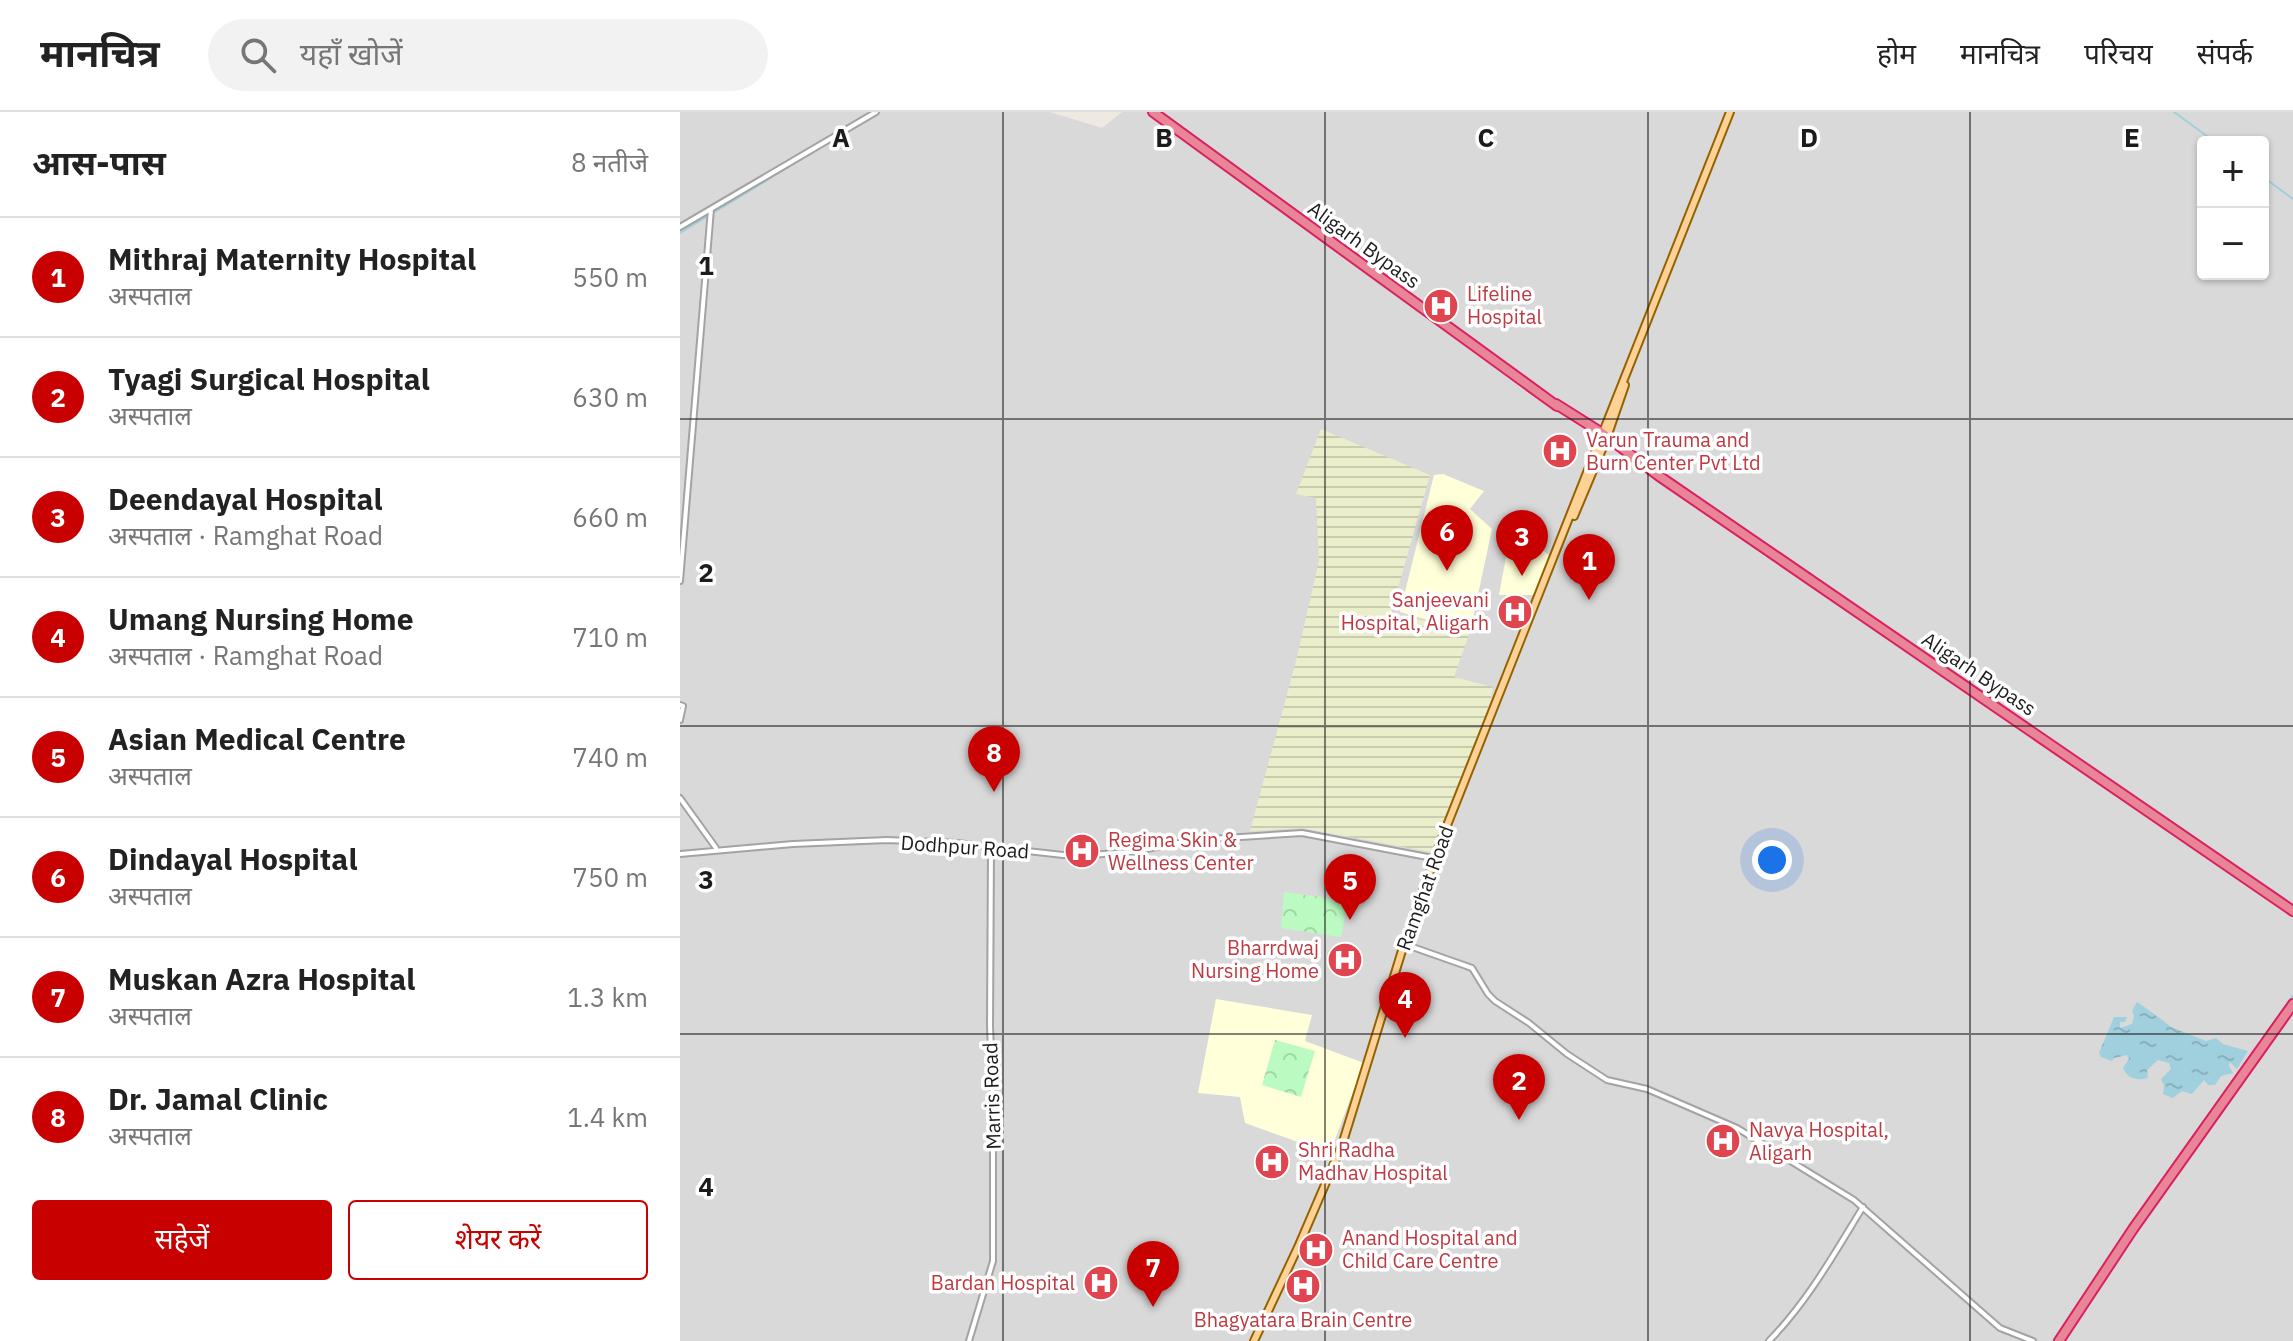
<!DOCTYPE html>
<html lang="hi">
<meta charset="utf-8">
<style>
body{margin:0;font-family:"IBM Plex Sans","Noto Sans Devanagari",sans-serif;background:#f2f2f2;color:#222}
.controls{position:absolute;right:24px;top:24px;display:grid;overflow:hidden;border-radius:8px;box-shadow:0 2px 6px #0004}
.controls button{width:72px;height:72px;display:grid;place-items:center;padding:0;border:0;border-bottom:2px solid #e0e0e0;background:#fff;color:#222;font:40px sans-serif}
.you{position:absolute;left:1092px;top:748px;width:28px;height:28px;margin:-20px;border:6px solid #fff;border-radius:50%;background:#1a73e8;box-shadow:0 0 0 12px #1a73e833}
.badge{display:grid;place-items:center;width:52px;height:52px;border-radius:50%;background:#c80000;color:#fff;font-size:26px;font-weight:700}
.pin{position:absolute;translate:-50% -66px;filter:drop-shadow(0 2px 4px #0008)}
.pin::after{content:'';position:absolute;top:42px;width:28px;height:24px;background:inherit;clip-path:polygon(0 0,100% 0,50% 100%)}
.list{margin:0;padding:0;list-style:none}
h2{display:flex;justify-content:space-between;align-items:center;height:104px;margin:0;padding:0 32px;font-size:34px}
h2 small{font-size:26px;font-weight:400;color:#767676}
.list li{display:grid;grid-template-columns:52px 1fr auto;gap:24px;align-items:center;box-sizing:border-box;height:120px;padding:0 32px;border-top:2px solid #e0e0e0}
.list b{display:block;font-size:30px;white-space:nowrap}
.list p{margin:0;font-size:26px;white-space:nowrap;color:#767676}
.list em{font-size:26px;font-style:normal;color:#767676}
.actions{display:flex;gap:16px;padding:24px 32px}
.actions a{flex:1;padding:18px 0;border:2px solid #c80000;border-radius:8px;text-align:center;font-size:28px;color:#c80000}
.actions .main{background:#c80000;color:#fff}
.icon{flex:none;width:44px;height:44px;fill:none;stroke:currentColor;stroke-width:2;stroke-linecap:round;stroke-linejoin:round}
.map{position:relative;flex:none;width:1613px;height:1229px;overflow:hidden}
header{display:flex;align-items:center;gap:48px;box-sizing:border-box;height:112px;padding:0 40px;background:#fff;border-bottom:2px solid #e0e0e0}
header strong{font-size:38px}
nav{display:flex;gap:44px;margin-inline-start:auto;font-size:28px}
.search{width:560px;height:72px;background:#f2f2f2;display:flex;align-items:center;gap:20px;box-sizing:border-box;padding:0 28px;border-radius:44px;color:#767676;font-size:30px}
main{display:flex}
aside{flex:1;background:#fff}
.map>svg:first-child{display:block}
.residential{fill:#dad9d9;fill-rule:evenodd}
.education{fill:#ffffd9}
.farmland{fill:url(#farmland-rules)}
.park{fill:url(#park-crowns)}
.water{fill:url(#water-ripples)}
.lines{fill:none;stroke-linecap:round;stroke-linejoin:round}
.stream{stroke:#a0cfdd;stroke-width:2}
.minor-casing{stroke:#a3a3a3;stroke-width:8}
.major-casing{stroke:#946300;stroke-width:10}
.highway-casing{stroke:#db1f5f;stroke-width:12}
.minor{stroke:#fff;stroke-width:4}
.major{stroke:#fed196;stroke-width:6}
.highway{stroke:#e88698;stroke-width:8}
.grid{fill:none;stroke:#1c1c1c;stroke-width:2;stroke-opacity:0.55}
.labels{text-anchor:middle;stroke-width:7;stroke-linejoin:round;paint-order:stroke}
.street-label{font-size:20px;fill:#1c1c1c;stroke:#fff}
.health-label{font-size:20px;fill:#be3a42;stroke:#fff;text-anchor:start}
.grid-label{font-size:26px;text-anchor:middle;font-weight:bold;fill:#1c1c1c;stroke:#fff;stroke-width:7;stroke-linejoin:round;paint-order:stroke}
</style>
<header>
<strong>मानचित्र</strong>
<div class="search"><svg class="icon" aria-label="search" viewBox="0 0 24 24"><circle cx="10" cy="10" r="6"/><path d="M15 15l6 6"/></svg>यहाँ खोजें</div>
<nav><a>होम</a><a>मानचित्र</a><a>परिचय</a><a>संपर्क</a></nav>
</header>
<main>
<aside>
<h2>आस-पास<small>8 नतीजे</small></h2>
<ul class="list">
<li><span class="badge">1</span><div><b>Mithraj Maternity Hospital</b><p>अस्पताल</p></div><em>550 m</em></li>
<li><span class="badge">2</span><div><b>Tyagi Surgical Hospital</b><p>अस्पताल</p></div><em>630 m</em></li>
<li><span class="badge">3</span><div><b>Deendayal Hospital</b><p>अस्पताल · Ramghat Road</p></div><em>660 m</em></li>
<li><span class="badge">4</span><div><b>Umang Nursing Home</b><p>अस्पताल · Ramghat Road</p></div><em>710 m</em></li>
<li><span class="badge">5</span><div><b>Asian Medical Centre</b><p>अस्पताल</p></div><em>740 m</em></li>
<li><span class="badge">6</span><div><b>Dindayal Hospital</b><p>अस्पताल</p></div><em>750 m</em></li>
<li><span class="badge">7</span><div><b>Muskan Azra Hospital</b><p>अस्पताल</p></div><em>1.3 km</em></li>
<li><span class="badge">8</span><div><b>Dr. Jamal Clinic</b><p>अस्पताल</p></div><em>1.4 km</em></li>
</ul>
<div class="actions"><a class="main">सहेजें</a><a>शेयर करें</a></div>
</aside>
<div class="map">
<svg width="1613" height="1229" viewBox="0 0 1613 1229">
<defs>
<pattern id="farmland-rules" width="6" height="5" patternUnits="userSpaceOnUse" patternTransform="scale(2)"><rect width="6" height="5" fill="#ebeecb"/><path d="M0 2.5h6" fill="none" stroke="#c9ccae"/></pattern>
<pattern id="park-crowns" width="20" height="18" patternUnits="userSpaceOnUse" patternTransform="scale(2)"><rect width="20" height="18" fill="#bbfbc1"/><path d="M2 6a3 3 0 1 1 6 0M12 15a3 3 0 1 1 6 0" fill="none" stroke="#a0d7a5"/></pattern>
<pattern id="water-ripples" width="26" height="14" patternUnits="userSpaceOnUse" patternTransform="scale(2)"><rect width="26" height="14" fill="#a0cfdd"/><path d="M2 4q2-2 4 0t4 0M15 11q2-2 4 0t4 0" fill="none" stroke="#89b1bd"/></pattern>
</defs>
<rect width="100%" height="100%" fill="#eeeae1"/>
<path class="residential" d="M 0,0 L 370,0 L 422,16 L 442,0 L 1613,0 L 1613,1229 L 0,1229 ZM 1523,30 L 1583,30 L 1583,162 L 1523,162 Z"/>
<path class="education" d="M 763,362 L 804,379 L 790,397 L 812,417 L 790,520 L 720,500 L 754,363 Z
M 840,420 L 870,444 L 855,483 L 819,483 L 826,445 Z
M 536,887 L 632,903 L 625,929 L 684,951 L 651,1038 L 637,1033 L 635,1036 L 565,1011 L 560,985 L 518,981 Z"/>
<path class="farmland" d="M 641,317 L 750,363 L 711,501 L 790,520 L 774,565 L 813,575 L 810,591 L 751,740 L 622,716 L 570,719 L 616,549 L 639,449 L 636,386 L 616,382 Z"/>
<path class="park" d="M 604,780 L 668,789 L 661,825 L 601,816 Z
M 595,928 L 635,939 L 621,985 L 582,973 Z"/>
<path class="water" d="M 1457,890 C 1462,893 1488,912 1491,915 L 1526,929 L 1536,926 L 1543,932 L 1568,939 L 1557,957 L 1550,950 L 1549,954 L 1553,961 L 1541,964 L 1535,973 L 1528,973 L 1524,968 L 1512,982 L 1502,979 L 1493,986 L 1483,982 L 1484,973 L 1481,967 L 1491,957 L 1489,951 L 1478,948 L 1467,958 L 1468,966 C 1457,969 1448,967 1443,956 L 1449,947 L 1447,943 L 1434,946 L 1432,949 L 1421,945 L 1419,941 L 1434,905 L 1447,905 L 1445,910 L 1440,910 L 1440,916 L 1452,912 L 1454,904 L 1452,899 Z"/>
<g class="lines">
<path class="stream" d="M 1494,0 L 1535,30
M 1583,65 L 1613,87
M 0,121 L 163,22
M 1548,977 L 1613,883
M 1373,1229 L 1409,1176"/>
<defs>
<path id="minor" d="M 0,115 L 196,0
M 0,469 L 31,97
M 0,593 L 3,594 L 0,608
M 0,686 L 36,736
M 0,742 L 113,732 L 207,728 L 277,731 L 383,743 L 410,743 L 451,740 L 514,728 L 622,721 L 758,747
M 724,832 L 792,856 L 808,882 L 815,889 L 849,911 L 887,942 L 927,968 L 967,977 L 1057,1016 L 1174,1088 L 1320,1216 L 1353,1229
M 289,1229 L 313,1149 L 313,986 L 310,914 L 311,735
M 1089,1229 C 1128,1189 1154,1142 1183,1095"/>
<path id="major" d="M 894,404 L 926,328 L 945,273
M 574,1229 L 619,1133 L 662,1033 L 724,832 L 762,726 L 1050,0"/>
<path id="highway" d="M 473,0 L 877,294
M 876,292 L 922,321 L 979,364 L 1613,799
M 1379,1229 L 1453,1117 L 1613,892"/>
</defs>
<use href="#minor" class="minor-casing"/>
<use href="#major" class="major-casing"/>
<use href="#highway" class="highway-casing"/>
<use href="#minor" class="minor"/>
<use href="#major" class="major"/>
<use href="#highway" class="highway"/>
</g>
<path class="grid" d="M 323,0 L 323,1229M 645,0 L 645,1229M 968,0 L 968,1229M 1290,0 L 1290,1229M 0,307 L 1613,307M 0,614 L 1613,614M 0,922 L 1613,922"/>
<defs>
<symbol id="hospital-disc" viewBox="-11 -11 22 22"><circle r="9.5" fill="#e0444e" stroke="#fff"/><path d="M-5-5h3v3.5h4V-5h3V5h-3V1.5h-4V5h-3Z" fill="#fff"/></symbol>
</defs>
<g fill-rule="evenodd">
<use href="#hospital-disc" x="741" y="174" width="40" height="40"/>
<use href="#hospital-disc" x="860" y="319" width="40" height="40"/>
<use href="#hospital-disc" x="815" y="480" width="40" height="40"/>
<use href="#hospital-disc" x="382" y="719" width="40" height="40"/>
<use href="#hospital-disc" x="645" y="828" width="40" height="40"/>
<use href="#hospital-disc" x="1023" y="1009" width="40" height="40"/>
<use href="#hospital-disc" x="572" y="1030" width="40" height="40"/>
<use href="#hospital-disc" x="616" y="1118" width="40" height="40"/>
<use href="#hospital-disc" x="401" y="1151" width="40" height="40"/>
<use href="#hospital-disc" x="603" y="1154" width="40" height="40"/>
</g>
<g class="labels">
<g class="street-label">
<text transform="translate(684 133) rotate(36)" y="7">Aligarh Bypass</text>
<text transform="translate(1299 562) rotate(34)" y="7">Aligarh Bypass</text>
<text transform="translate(285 735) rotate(4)" y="7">Dodhpur Road</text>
<text transform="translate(745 776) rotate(-70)" y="7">Ramghat Road</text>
<text transform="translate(312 984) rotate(-92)" y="7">Marris Road</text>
</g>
<g class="health-label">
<text x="787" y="189">Lifeline<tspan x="787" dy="23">Hospital</tspan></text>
<text x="906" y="335">Varun Trauma and<tspan x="906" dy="23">Burn Center Pvt Ltd</tspan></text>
<text x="809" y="495" text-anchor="end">Sanjeevani<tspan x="809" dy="23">Hospital, Aligarh</tspan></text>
<text x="428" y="735">Regima Skin &amp;<tspan x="428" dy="23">Wellness Center</tspan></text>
<text x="639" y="843" text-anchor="end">Bharrdwaj<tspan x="639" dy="23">Nursing Home</tspan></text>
<text x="1069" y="1025">Navya Hospital,<tspan x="1069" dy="23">Aligarh</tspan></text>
<text x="618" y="1045">Shri Radha<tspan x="618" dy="23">Madhav Hospital</tspan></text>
<text x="662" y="1133">Anand Hospital and<tspan x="662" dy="23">Child Care Centre</tspan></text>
<text x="395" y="1178" text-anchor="end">Bardan Hospital</text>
<text x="623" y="1215" text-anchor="middle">Bhagyatara Brain Centre</text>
</g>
</g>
<g class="grid-label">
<text x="161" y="35">A</text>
<text x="484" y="35">B</text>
<text x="806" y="35">C</text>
<text x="1129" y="35">D</text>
<text x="1452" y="35">E</text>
<text x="26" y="163">1</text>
<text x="26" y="470">2</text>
<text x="26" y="777">3</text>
<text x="26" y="1084">4</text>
</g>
</svg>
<div class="controls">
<button>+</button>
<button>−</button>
</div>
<div class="you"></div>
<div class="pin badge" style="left:909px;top:488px">1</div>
<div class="pin badge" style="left:839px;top:1008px">2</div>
<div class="pin badge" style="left:842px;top:464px">3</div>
<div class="pin badge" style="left:725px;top:926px">4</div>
<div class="pin badge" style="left:670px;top:808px">5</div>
<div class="pin badge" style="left:767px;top:459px">6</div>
<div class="pin badge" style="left:473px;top:1195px">7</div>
<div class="pin badge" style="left:314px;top:680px">8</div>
</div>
</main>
